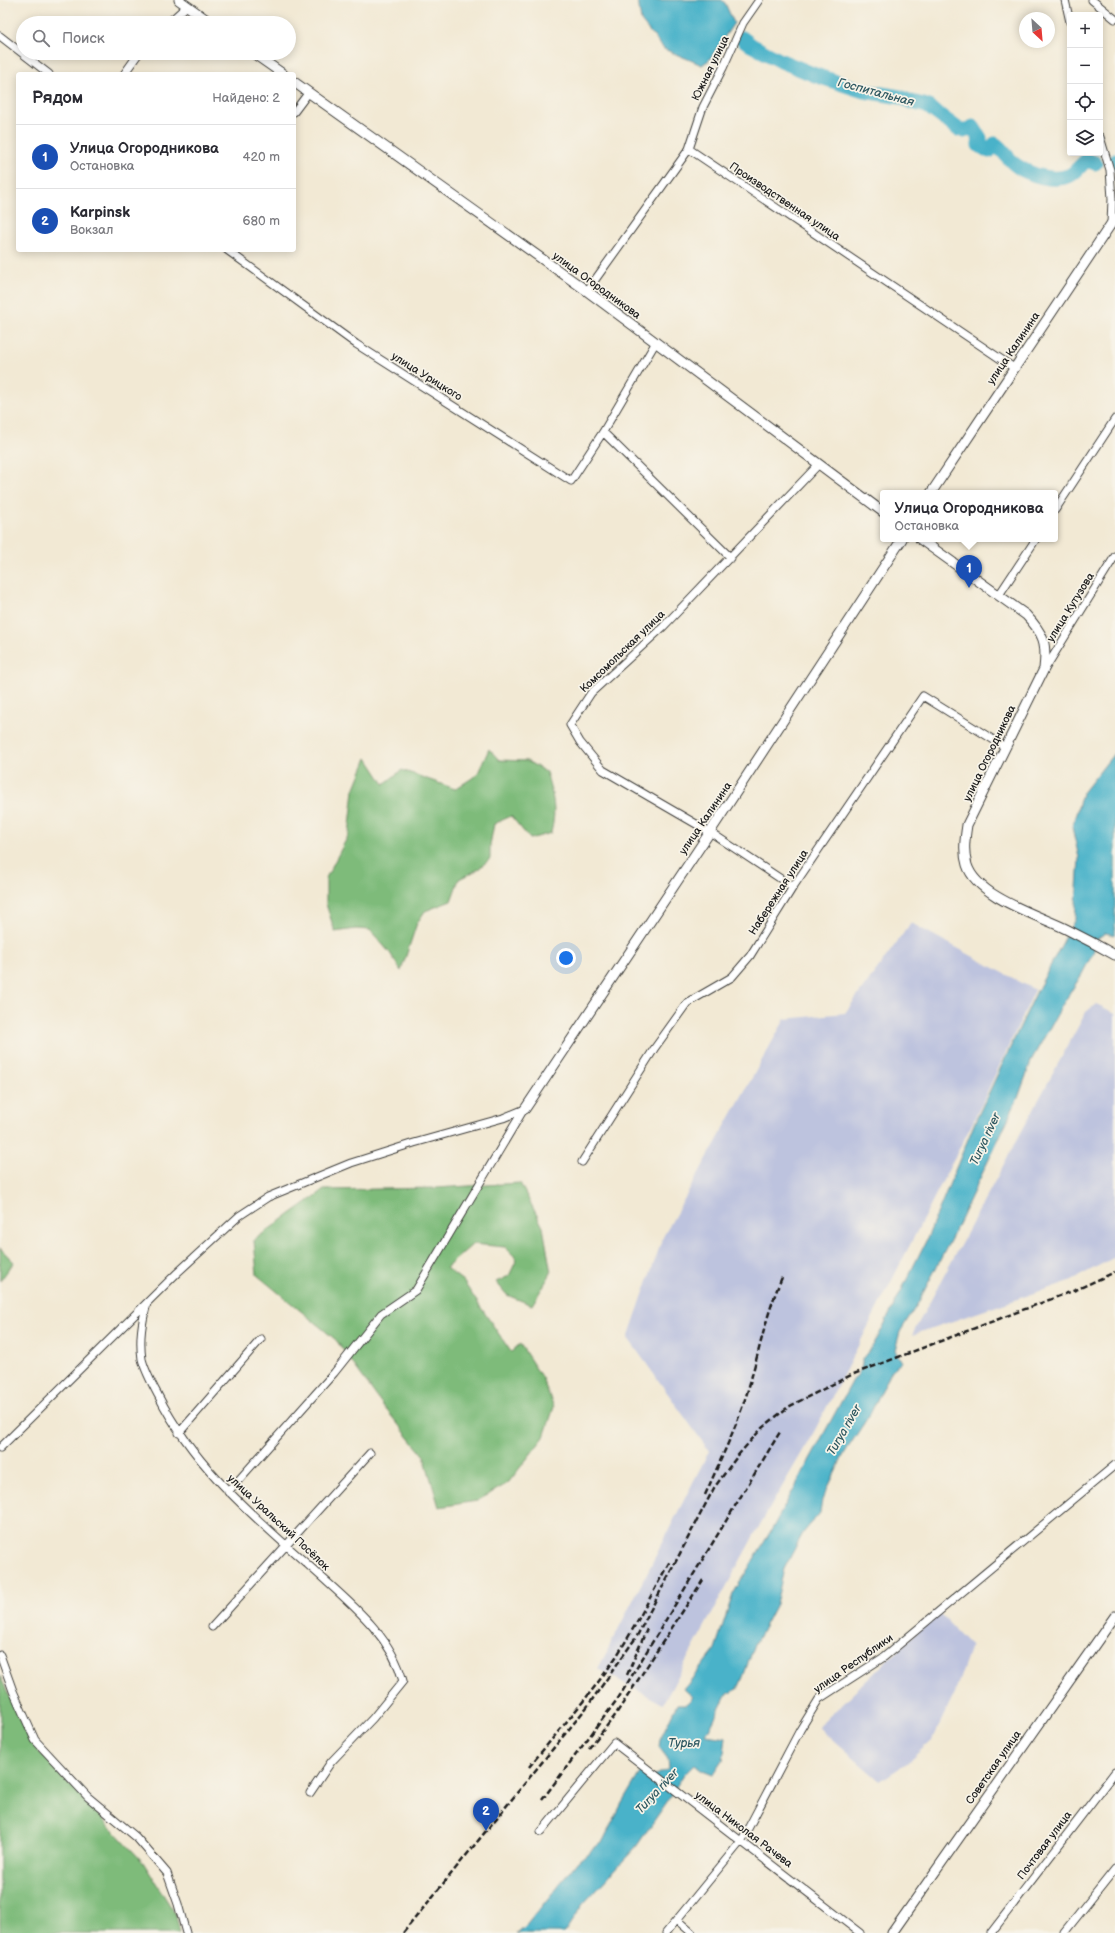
<!DOCTYPE html>
<html lang="ru">
<meta charset="utf-8">
<style>
body{margin:0;font-family:"Balsamiq Sans",sans-serif;background:#f2f2f3;color:#2b2b33}
.controls{position:absolute;right:12px;top:12px;display:grid;overflow:hidden;border-radius:4px;box-shadow:0 2px 10px #0003}
.controls button{width:36px;height:36px;display:grid;place-items:center;padding:0;border:0;border-bottom:1px solid #e1e1e2;background:#fff;color:#2b2b33;font:20px sans-serif}
.compass{position:absolute;left:1019px;top:12px;width:36px;height:36px;border-radius:50%;background:#fff;box-shadow:0 2px 10px #0003;rotate:154deg}
.you{position:absolute;left:566px;top:958px;width:14px;height:14px;margin:-10px;border:3px solid #fff;border-radius:50%;background:#1a73e8;box-shadow:0 0 0 6px #1a73e833}
.badge{display:grid;place-items:center;width:26px;height:26px;border-radius:50%;background:#b5179e;color:#fff;font-size:13px;font-weight:700}
.pin{position:absolute;translate:-50% -33px;filter:drop-shadow(0 1px 2px #0008)}
.pin::after{content:'';position:absolute;top:21px;width:14px;height:12px;background:inherit;clip-path:polygon(0 0,100% 0,50% 100%)}
.popup{position:absolute;left:880px;top:490px;width:178px;height:52px;box-sizing:border-box;display:grid;place-content:center;border-radius:4px;background:#fff;filter:drop-shadow(0 1px 3px #0005);font-size:13px;white-space:nowrap;color:#7c7c81}
.popup b{font-size:15px;color:#2b2b33}
.popup::after{content:'';position:absolute;left:50%;top:100%;margin-left:-8px;border:8px solid transparent;border-top-color:#fff}
.list{margin:0;padding:0;list-style:none}
h2{display:flex;justify-content:space-between;align-items:center;height:52px;margin:0;padding:0 16px;font-size:17px}
h2 small{font-size:13px;font-weight:400;color:#7c7c81}
.list li{display:grid;grid-template-columns:26px 1fr auto;gap:12px;align-items:center;box-sizing:border-box;height:64px;padding:0 16px;border-top:1px solid #e1e1e2}
.list b{display:block;font-size:15px;white-space:nowrap}
.list p{margin:0;font-size:13px;white-space:nowrap;color:#7c7c81}
.list em{font-size:13px;font-style:normal;color:#7c7c81}
.icon{flex:none;width:22px;height:22px;fill:none;stroke:currentColor;stroke-width:2;stroke-linecap:round;stroke-linejoin:round}
.map{position:relative;flex:none;width:1115px;height:1933px;overflow:hidden}
.search{position:absolute;background:#fff;box-shadow:0 2px 10px #0003;left:16px;top:16px;width:280px;height:44px;display:flex;align-items:center;gap:10px;box-sizing:border-box;padding:0 14px;border-radius:22px;color:#7c7c81;font-size:15px}
.panel{position:absolute;background:#fff;box-shadow:0 2px 10px #0003;left:16px;top:72px;width:280px;height:180px;border-radius:4px}
.map>svg:first-child{display:block}
.industrial{fill:#bdc3de}
.forest{fill:#7ebb7a;stroke:#4d6c4b}
.water{fill:#4ab2c9;stroke:#336772}
.lines{fill:none;stroke-linecap:round;stroke-linejoin:round}
.river{stroke:#4ab2c9;stroke-width:15}
.minor-casing{stroke:#3c3b38;stroke-width:9}
.tertiary-casing{stroke:#3c3b38;stroke-width:11}
.minor{stroke:#fff;stroke-width:7}
.tertiary{stroke:#fff;stroke-width:9}
.rail{stroke:#1c1c1c;stroke-width:2.5;stroke-dasharray:6 3;stroke-linecap:butt}
.labels{text-anchor:middle;stroke-width:3.5;stroke-linejoin:round;paint-order:stroke}
.street-label{font-size:11px;fill:#1c1c1c;stroke:#f7f3e8}
.water-label{font-size:12px;font-style:italic;fill:#2e5861;stroke:#f7f3e8}
</style>
<div class="map">
<svg width="1115" height="1933" viewBox="0 0 1115 1933">
<rect width="100%" height="100%" fill="#f7f3e8"/>
<filter id="ink" filterUnits="userSpaceOnUse"><feTurbulence type="fractalNoise" baseFrequency=".025" numOctaves="2"/><feDisplacementMap in="SourceGraphic" scale="8" xChannelSelector="R" yChannelSelector="G"/><feConvolveMatrix kernelMatrix="1 2 1 2 8 2 1 2 1" color-interpolation-filters="sRGB"/></filter>
<filter id="wash" filterUnits="userSpaceOnUse"><feTurbulence type="fractalNoise" baseFrequency=".012" numOctaves="4" result="noise"/><feDisplacementMap in="SourceGraphic" scale="16" xChannelSelector="R" yChannelSelector="G"/><feGaussianBlur stdDeviation="0.9" result="paint"/><feColorMatrix in="noise" values="0 0 0 0 0 0 0 0 0 0 0 0 0 0 0 0 0 1.4 0 .05"/><feComposite in="paint" operator="in"/></filter>
<g filter="url(#wash)">
<rect width="100%" height="100%" fill="#f2e9d4"/>
<path class="industrial" d="M 911,923 L 1035,990 L 974,1120 L 815,1430 L 753,1537 L 663,1704 L 598,1669 L 709,1451 L 628,1338 L 663,1237 L 785,1019 L 845,1013 Z
M 1096,1004 L 1115,1013 L 1115,1257 L 1070,1281 L 912,1335 L 1086,1012 Z
M 938,1612 L 971,1646 L 955,1692 L 932,1740 L 907,1763 L 880,1781 L 818,1727 Z"/>
<path class="forest" d="M 489,749 L 499,760 L 527,761 L 546,772 C 553,796 557,808 551,833 L 530,839 L 511,816 L 494,824 L 490,845 L 490,859 L 477,870 L 459,879 L 451,901 L 425,911 L 417,923 L 401,971 L 390,953 L 370,930 L 356,929 L 335,932 L 326,904 L 326,878 L 349,834 L 354,790 L 367,758 L 384,784 L 402,770 L 455,789 L 477,775 Z
M 520,1183 L 543,1227 L 551,1273 L 532,1305 L 507,1295 L 496,1282 L 509,1276 L 517,1259 L 505,1247 L 473,1244 L 446,1268 L 463,1281 L 511,1352 L 520,1344 L 542,1378 L 554,1407 L 544,1437 L 508,1483 L 477,1501 L 439,1507 L 424,1456 L 384,1407 L 336,1340 L 257,1275 L 254,1240 L 324,1190 L 435,1188 Z
M 0,1248 L 14,1262 L 0,1281 Z
M 0,1676 L 31,1743 L 143,1862 L 176,1915 L 180,1933 L 0,1933 Z"/>
<path class="water" d="M 638,0 L 722,0 L 725,3 L 734,23 L 709,60 L 702,65 L 664,49 L 641,21 Z
M 1115,752 L 1115,935 L 1105,933 L 1097,939 L 1093,953 L 1082,974 L 1063,1004 L 1032,1059 L 1018,1098 L 953,1235 L 918,1303 L 900,1332 L 895,1350 L 902,1362 L 892,1370 L 870,1414 L 844,1454 L 822,1500 L 820,1513 L 803,1533 L 784,1569 L 776,1604 L 755,1644 L 743,1677 L 738,1689 L 727,1694 L 706,1735 L 726,1738 L 723,1760 L 713,1775 L 700,1770 L 694,1765 L 684,1775 L 669,1799 L 636,1847 L 583,1904 L 564,1933 L 516,1933 L 529,1922 L 578,1861 L 603,1841 L 622,1803 L 641,1771 L 651,1778 L 669,1768 L 668,1759 L 659,1747 L 660,1739 L 677,1704 L 686,1704 L 693,1697 L 684,1689 L 715,1649 L 733,1594 L 772,1529 L 853,1380 C 859,1374 863,1367 862,1359 L 875,1343 L 926,1241 L 975,1122 L 1036,993 L 1075,919 L 1079,858 L 1072,827 L 1082,794 Z"/>
<g class="lines">
<path class="river" d="M 742,38 L 751,45 L 781,61 L 815,75 L 864,91 L 900,97 L 911,102 L 927,106 L 958,129 L 964,131 L 973,127 L 980,138 L 979,145 L 989,151 L 995,144 C 1004,150 1009,161 1017,166 C 1030,175 1053,182 1068,176 C 1075,174 1081,164 1087,160 L 1095,163
M 1115,162 L 1115,161"/>
</g>
</g>
<g filter="url(#ink)">
<g class="lines">
<defs>
<path id="minor" d="M 1065,0 L 1070,22
M 1092,0 L 1115,19
M 168,23 L 187,6
M 0,36 L 49,74
M 124,74 L 139,53
M 294,112 L 309,92
M 1100,137 L 1110,170 L 1112,199 L 1111,224
M 689,149 L 703,107 L 723,68 L 743,23 L 759,0
M 227,250 L 356,344 L 571,481 L 603,432 L 656,342
M 587,291 L 689,149 L 1014,368
M 603,432 L 731,558
M 1055,510 L 1115,419
M 999,595 L 1036,539
M 1045,669 L 1115,556
M 793,887 L 710,832 L 603,770 L 580,742 L 570,725 L 591,693 L 663,627 L 819,464
M 582,1162 L 654,1049 L 687,1003 L 732,977 L 750,956 L 793,887 L 923,696 L 1005,747
M 147,1303 C 142,1322 139,1339 142,1359 C 145,1371 152,1384 158,1395 C 195,1469 256,1518 316,1572 C 350,1603 391,1635 403,1681 L 373,1718 L 331,1762 L 310,1793
M 179,1433 L 261,1339
M 0,1448 L 177,1273 L 239,1216 L 268,1197 L 351,1163 L 414,1143 L 503,1118 L 525,1109
M 228,1492 L 334,1373 L 381,1314 L 416,1290 L 524,1109
M 212,1627 L 370,1453
M 0,1655 L 13,1691 L 35,1740 L 88,1797 L 136,1837 L 167,1873 L 178,1904 L 186,1933
M 541,1832 L 614,1743 L 860,1933
M 677,1920 L 692,1933
M 666,1933 L 742,1840 L 800,1730 L 819,1699 L 884,1657 L 1115,1465
M 991,1933 L 1115,1772
M 1064,1933 L 1115,1869"/>
<path id="tertiary" d="M 179,0 L 211,23
M 253,53 L 283,74
M 294,82 L 587,291 L 883,512
M 931,493 L 1115,218
M 920,539 L 1026,615 C 1044,634 1047,643 1044,669 L 967,825 C 965,838 963,852 967,865 C 977,897 1038,915 1066,929 C 1082,937 1099,946 1115,955
M 525,1109 L 710,832 L 902,539
M 892,1933 L 1115,1616"/>
</defs>
<use href="#minor" class="minor-casing"/>
<use href="#tertiary" class="tertiary-casing"/>
<use href="#minor" class="minor"/>
<use href="#tertiary" class="tertiary"/>
<path class="rail" d="M 705,1495 C 720,1461 736,1428 747,1393 C 759,1353 766,1313 783,1275
M 627,1675 L 647,1629
M 589,1748 L 614,1717 L 703,1580
M 529,1767 C 558,1731 590,1696 616,1657 C 636,1626 652,1593 670,1561
M 542,1800 L 619,1697 L 780,1432
M 403,1933 L 587,1707 L 637,1636 L 714,1488 L 739,1454 L 762,1428 L 788,1407 L 851,1375 L 1078,1289 L 1115,1272"/>
</g>
</g>
<g class="labels">
<g class="street-label">
<text transform="translate(710 68) rotate(-64)" y="4">Южная улица</text>
<text transform="translate(785 201) rotate(34)" y="4">Производственная улица</text>
<text transform="translate(597 285) rotate(36)" y="4">улица Огородникова</text>
<text transform="translate(1013 348) rotate(-56)" y="4">улица Калинина</text>
<text transform="translate(427 376) rotate(32)" y="4">улица Урицкого</text>
<text transform="translate(1070 607) rotate(-58)" y="4">улица Кутузова</text>
<text transform="translate(622 651) rotate(-44)" y="4">Комсомольская улица</text>
<text transform="translate(989 753) rotate(-64)" y="4">улица Огородникова</text>
<text transform="translate(705 818) rotate(-56)" y="4">улица Калинина</text>
<text transform="translate(778 892) rotate(-57)" y="4">Набережная улица</text>
<text transform="translate(279 1522) rotate(43)" y="4">улица Уральский Посёлок</text>
<text transform="translate(853 1663) rotate(-35)" y="4">улица Республики</text>
<text transform="translate(993 1767) rotate(-55)" y="4">Советская улица</text>
<text transform="translate(744 1829) rotate(37)" y="4">улица Николая Рачева</text>
<text transform="translate(1044 1845) rotate(-53)" y="4">Почтовая улица</text>
</g>
<g class="water-label">
<text transform="translate(876 92) rotate(15)" y="4">Госпитальная</text>
<text transform="translate(985 1139) rotate(-65)" y="4">Turya river</text>
<text transform="translate(844 1430) rotate(-60)" y="4">Turya river</text>
<text x="684" y="1747">Турья</text>
<text transform="translate(657 1791) rotate(-47)" y="4">Turya river</text>
</g>
</g>
</svg>
<div class="controls">
<button>+</button>
<button>−</button>
<button><svg class="icon" aria-label="locate" viewBox="0 0 24 24"><circle cx="12" cy="12" r="6"/><path d="M12 2v4M12 18v4M2 12h4M18 12h4"/></svg></button>
<button><svg class="icon" aria-label="layers" viewBox="0 0 24 24"><path d="M12 4l9 5-9 5-9-5zM3 14l9 5 9-5"/></svg></button>
</div>
<svg class="compass" viewBox="-18 -18 36 36"><path d="M0-13l5 13h-10z" fill="#e53935"/><path d="M0 13l5-13h-10z" fill="#7c7c81"/></svg>
<div class="you"></div>
<div class="pin badge" style="left:969px;top:588px;background:#1a4fb4">1</div>
<div class="popup"><b>Улица Огородникова</b>Остановка</div>
<div class="pin badge" style="left:486px;top:1831px;background:#1a4fb4">2</div>
<div class="search"><svg class="icon" aria-label="search" viewBox="0 0 24 24"><circle cx="10" cy="10" r="6"/><path d="M15 15l6 6"/></svg>Поиск</div>
<section class="panel">
<h2>Рядом<small>Найдено: 2</small></h2>
<ul class="list">
<li><span class="badge" style="background:#1a4fb4">1</span><div><b>Улица Огородникова</b><p>Остановка</p></div><em>420 m</em></li>
<li><span class="badge" style="background:#1a4fb4">2</span><div><b>Karpinsk</b><p>Вокзал</p></div><em>680 m</em></li>
</ul>
</section>
</div>
